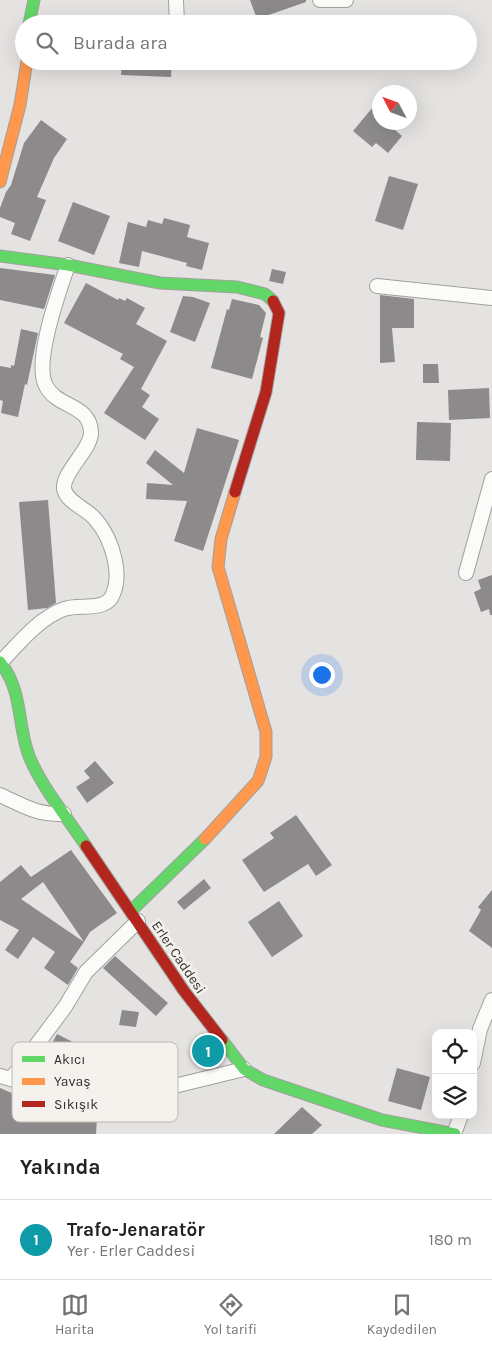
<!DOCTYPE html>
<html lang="tr">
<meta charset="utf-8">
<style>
body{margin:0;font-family:Karla,sans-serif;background:#f2f2f2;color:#222}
.controls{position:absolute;right:15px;bottom:15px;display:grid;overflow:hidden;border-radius:10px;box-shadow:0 5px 20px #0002}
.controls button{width:45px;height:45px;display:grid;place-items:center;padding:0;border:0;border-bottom:1px solid #e0e0e0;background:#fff;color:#222;font:25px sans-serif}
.compass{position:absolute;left:372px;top:85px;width:45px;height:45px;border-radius:50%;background:#fff;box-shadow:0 5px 20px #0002;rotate:311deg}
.you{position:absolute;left:321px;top:674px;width:18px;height:18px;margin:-12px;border:4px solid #fff;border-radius:50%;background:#1a73e8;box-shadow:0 0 0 8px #1a73e833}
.badge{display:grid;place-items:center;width:32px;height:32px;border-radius:50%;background:#71706e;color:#fff;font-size:16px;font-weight:700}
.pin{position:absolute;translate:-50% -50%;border:2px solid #fff;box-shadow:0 1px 5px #0006}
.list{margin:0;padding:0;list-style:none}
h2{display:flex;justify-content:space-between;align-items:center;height:65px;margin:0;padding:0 20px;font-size:21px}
h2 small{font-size:16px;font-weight:400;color:#767676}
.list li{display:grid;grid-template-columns:32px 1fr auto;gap:15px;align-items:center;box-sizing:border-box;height:80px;padding:0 20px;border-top:1px solid #e0e0e0}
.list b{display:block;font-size:19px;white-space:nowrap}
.list p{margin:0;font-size:16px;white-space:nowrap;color:#767676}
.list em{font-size:16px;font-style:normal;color:#767676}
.icon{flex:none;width:28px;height:28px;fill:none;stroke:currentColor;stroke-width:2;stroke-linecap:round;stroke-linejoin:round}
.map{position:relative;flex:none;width:492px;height:1134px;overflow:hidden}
.search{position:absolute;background:#fff;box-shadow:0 5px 20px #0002;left:15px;right:15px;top:15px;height:55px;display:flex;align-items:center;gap:12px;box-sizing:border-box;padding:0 18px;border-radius:28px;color:#767676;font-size:19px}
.sheet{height:145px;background:#fff}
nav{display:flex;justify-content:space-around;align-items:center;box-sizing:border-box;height:70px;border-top:1px solid #e0e0e0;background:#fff;font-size:14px;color:#767676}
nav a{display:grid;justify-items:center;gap:2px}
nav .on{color:#71706e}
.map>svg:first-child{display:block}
.building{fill:#8c8a8a}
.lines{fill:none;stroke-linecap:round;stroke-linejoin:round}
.street-casing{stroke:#a1a09e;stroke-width:16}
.fast-casing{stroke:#a1a09e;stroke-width:13}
.slow-casing{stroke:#a1a09e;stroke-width:13}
.jam-casing{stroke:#a1a09e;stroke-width:13}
.street{stroke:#fbfbfa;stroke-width:14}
.fast{stroke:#63d668;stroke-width:11}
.slow{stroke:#ff974d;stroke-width:11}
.jam{stroke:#b3261e;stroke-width:11}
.labels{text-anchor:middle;stroke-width:5;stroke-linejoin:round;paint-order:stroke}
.street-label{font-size:14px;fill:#333230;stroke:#f5f1ec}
.key{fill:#f5f1ec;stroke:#bbb8b4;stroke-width:1}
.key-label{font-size:14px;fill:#333230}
</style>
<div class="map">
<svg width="492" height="1134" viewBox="0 0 492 1134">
<rect width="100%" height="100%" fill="#e5e3e1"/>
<path class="building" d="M 250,0 L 306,0 L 306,2 L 257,19 Z
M 122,61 L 172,61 L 171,77 L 121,75 Z
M 373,107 L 380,112 L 380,122 L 386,122 L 402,136 L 388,153 L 376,143 L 372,147 L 353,131 Z
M 41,120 L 67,139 L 54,158 L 37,197 L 46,200 L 30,241 L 11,234 L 15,223 L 0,217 L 0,208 L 6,192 L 11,185 L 24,143 Z
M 389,176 L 418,184 L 403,230 L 375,221 Z
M 73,202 L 110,216 L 94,255 L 58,241 Z
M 164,218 L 190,225 L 187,237 L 209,243 L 202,270 L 186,266 L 187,263 L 142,251 L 139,267 L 119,263 L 128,222 L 146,227 L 148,220 L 162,224 Z
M 0,268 L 55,275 L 44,309 L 0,300 Z
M 272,269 L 286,272 L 283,284 L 269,281 Z
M 86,283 L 118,300 L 119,298 L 125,301 L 127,298 L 145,308 L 136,324 L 167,341 L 141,389 L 150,395 L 142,407 L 159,419 L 145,440 L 104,413 L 134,367 L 120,359 L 123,354 L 64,323 Z
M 380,295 L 414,299 L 414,328 L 392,328 L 395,362 L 380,363 Z
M 183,296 L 193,297 L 210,303 L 195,342 L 170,332 Z
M 232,299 L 259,305 L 266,313 L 260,337 L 263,338 L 252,379 L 211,368 L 227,309 L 229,310 Z
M 21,329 L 38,333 L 27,385 L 25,384 L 18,417 L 1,413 L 3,401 L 0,400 L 0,366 L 11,368 L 11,365 L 14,366 Z
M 423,364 L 438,364 L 439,383 L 423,383 Z
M 489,388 L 490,418 L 449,420 L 448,390 Z
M 417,422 L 451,423 L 450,461 L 416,460 Z
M 197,428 L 239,440 L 203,551 L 174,541 L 187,501 L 146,499 L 147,483 L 173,485 L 146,463 L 155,450 L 184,473 Z
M 48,500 L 56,603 L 47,608 L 28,610 L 19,502 Z
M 492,575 L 492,615 L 490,615 L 489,609 L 481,612 L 474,592 L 481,589 L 478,580 Z
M 95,761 L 114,783 L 87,803 L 76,787 L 90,778 L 84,771 Z
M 296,815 L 332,865 L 316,876 L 308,864 L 264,892 L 242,860 L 274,838 L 270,833 Z
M 71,850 L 117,913 L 90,932 L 84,942 L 43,882 L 21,899 L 84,942 L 70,962 L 78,968 L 68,985 L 44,968 L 55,952 L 33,937 L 18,959 L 5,950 L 19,930 L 0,920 L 0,882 L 21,865 L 31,877 Z
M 204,879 L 211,888 L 184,910 L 177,902 Z
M 492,890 L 492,948 L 469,931 L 481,910 L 478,907 Z
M 279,901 L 303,936 L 272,957 L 248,922 Z
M 115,956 L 168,1003 L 156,1016 L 103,968 Z
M 122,1010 L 139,1012 L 136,1027 L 119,1025 Z
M 57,1034 L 83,1047 L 68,1075 L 42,1062 Z
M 397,1068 L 430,1077 L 421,1110 L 388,1101 Z
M 0,1088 L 61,1114 L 61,1099 L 98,1102 L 96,1134 L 0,1134 Z
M 302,1107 L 322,1125 L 312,1134 L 274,1134 Z"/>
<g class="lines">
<defs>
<path id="street" d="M 176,0 L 177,24
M 320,0 L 346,0
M 377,286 L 492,298
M 466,573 L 492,479
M 1,662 C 19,643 39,618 64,609 C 78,604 102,611 111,598 C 124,576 112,539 96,520 C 88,509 67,503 64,489 C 62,472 92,449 91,432 C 90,404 57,408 46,386 C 33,362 59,291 68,265
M 0,795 C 24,806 37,815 64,814
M 473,1063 L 480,1029 L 492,1000
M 0,1076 L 46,1089 L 90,1093 L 122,1092 L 158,1090 L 244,1069
M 11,1079 L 65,1007 L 86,972 L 138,921
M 454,1134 L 461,1115"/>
<path id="fast" d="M 29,24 L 34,0
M 0,256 L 68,265 L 160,283 L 237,287 L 265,294 L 273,301
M 0,662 C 23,690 17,724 29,756 C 42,788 67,817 86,846
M 131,911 L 205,839
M 222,1040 L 244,1069 L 263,1080 L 382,1120 L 455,1134"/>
<path id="slow" d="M 0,182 L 20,105 L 27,61
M 205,839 L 258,781 L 266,757 L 266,732 L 218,567 L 221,539 L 235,492"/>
<path id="jam" d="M 235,492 L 266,392 L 279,313 L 273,301
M 86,846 L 184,991 L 222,1040"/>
</defs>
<use href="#street" class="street-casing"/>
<use href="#fast" class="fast-casing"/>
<use href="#slow" class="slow-casing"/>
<use href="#jam" class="jam-casing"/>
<use href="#street" class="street"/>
<use href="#fast" class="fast"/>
<use href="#slow" class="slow"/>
<use href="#jam" class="jam"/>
</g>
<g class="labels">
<g class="street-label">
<text transform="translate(179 957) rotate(56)" y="5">Erler Caddesi</text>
</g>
</g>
<rect x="12" y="1042" width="166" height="80" rx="8" class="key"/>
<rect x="22" y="1056" width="23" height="6" fill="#63d668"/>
<rect x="22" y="1078" width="23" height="7" fill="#ff974d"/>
<rect x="22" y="1101" width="23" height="6" fill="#b3261e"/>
<g class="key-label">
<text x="54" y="1064">Akıcı</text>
<text x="54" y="1086">Yavaş</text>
<text x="54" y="1109">Sıkışık</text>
</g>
</svg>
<div class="controls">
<button><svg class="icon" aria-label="locate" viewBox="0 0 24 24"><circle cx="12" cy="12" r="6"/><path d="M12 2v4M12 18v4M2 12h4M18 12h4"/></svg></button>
<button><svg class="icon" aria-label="layers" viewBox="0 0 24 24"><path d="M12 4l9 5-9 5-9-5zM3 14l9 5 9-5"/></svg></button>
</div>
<svg class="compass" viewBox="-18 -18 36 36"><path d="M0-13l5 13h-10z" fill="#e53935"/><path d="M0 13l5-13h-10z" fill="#767676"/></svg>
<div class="you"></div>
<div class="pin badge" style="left:208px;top:1051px;background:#0f9aa8">1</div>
<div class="search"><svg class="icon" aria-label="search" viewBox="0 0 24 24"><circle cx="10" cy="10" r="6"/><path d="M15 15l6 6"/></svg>Burada ara</div>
</div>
<section class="sheet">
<h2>Yakında<small></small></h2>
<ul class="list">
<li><span class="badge" style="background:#0f9aa8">1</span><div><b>Trafo-Jenaratör</b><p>Yer · Erler Caddesi</p></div><em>180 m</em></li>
</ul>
</section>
<nav>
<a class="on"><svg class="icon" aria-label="map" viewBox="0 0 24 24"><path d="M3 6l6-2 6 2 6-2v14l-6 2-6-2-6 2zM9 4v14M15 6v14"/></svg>Harita</a>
<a><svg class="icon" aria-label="directions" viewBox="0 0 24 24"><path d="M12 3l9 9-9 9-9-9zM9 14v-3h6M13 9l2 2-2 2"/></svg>Yol tarifi</a>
<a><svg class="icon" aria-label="saved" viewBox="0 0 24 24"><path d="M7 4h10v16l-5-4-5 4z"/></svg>Kaydedilen</a>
</nav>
